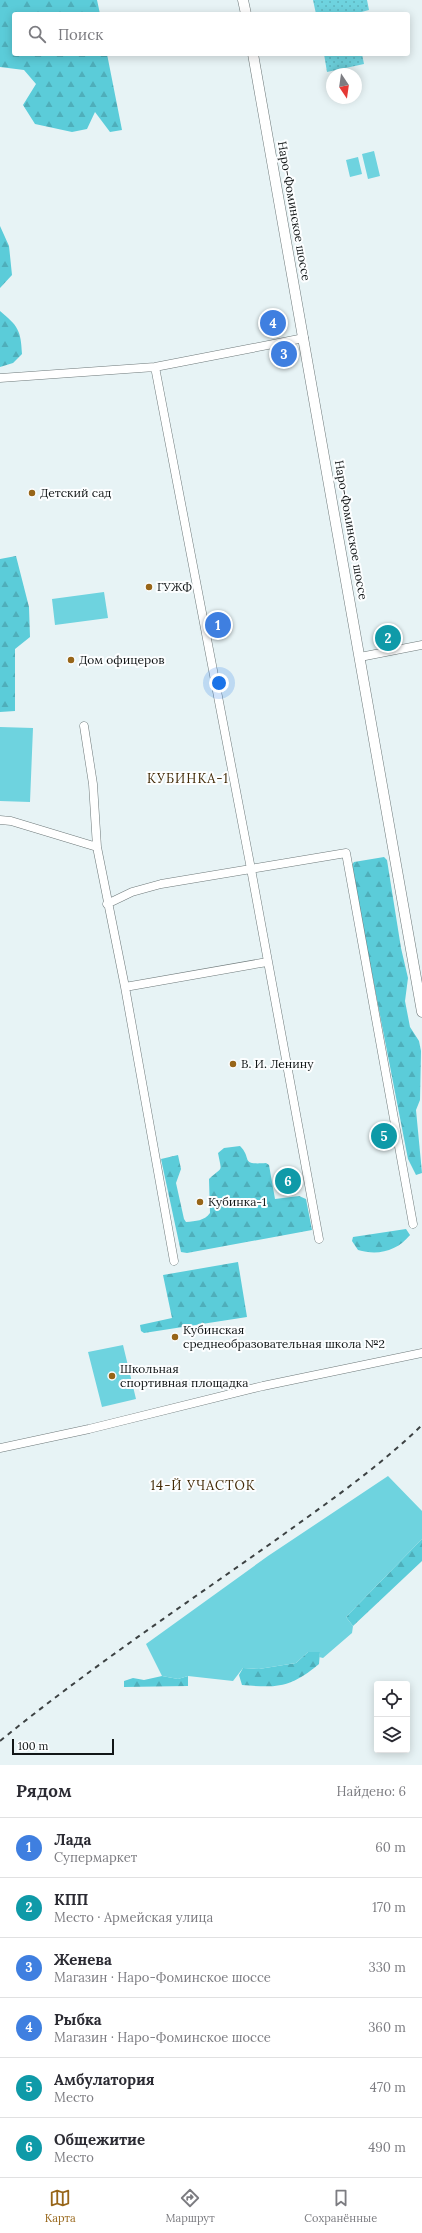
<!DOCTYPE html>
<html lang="ru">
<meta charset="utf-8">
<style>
body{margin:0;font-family:Lora,serif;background:#f7f7f7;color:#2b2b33}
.controls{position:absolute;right:12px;bottom:12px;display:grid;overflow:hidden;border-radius:4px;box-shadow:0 2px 10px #0003}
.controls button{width:36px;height:36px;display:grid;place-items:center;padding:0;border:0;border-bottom:1px solid #e1e1e2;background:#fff;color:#2b2b33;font:20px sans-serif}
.compass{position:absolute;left:326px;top:68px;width:36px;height:36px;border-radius:50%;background:#fff;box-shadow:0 2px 10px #0003;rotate:167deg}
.scale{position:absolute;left:12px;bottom:10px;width:102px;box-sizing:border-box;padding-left:4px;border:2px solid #121617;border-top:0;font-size:11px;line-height:14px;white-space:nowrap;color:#121617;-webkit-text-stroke:3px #fcfeff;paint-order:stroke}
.you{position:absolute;left:219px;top:683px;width:14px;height:14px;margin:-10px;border:3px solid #fff;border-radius:50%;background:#1a73e8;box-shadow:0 0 0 6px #1a73e833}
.badge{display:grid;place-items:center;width:26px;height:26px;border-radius:50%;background:#976518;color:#fff;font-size:13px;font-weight:700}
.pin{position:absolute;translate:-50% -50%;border:2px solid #fff;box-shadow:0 1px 4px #0006}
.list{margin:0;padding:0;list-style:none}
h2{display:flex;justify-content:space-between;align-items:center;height:52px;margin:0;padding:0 16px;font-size:17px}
h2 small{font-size:13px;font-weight:400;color:#7c7c81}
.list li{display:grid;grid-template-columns:26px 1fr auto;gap:12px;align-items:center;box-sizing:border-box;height:60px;padding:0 16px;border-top:1px solid #e1e1e2}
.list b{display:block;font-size:15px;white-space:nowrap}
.list p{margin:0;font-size:13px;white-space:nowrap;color:#7c7c81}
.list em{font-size:13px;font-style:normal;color:#7c7c81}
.icon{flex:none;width:22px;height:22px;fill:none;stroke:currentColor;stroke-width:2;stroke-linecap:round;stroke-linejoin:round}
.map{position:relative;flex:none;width:422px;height:1765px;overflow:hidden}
.search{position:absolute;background:#fff;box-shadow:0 2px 10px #0003;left:12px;right:12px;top:12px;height:44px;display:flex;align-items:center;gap:10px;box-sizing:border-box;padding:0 14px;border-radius:4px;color:#7c7c81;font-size:15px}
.sheet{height:412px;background:#fff}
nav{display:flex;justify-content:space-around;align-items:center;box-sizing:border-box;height:56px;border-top:1px solid #e1e1e2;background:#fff;font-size:11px;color:#7c7c81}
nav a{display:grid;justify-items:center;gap:2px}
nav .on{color:#976518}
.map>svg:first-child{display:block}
.forest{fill:url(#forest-firs)}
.park{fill:url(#park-dots)}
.garden{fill:#6ed3df}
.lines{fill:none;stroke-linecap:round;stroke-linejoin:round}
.minor-casing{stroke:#6e797a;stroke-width:9}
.major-casing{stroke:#6e797a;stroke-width:11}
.minor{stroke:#fff;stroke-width:8}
.major{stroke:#fff;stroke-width:10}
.rail{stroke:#3d4243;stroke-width:2;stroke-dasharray:5 5;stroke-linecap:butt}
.poi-dot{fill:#976518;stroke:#fcfeff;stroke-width:1.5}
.labels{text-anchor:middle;stroke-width:4;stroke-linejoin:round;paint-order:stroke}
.street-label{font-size:12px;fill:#121617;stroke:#fcfeff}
.poi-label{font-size:12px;fill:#121617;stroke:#fcfeff;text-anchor:start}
.neighbourhood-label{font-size:13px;letter-spacing:1px;fill:#412905;stroke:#fcfeff}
</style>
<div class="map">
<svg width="422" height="1765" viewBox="0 0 422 1765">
<defs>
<pattern id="forest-firs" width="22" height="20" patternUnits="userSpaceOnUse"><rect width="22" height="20" fill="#5bccd9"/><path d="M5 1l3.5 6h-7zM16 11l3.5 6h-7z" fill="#4eaeba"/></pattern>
<pattern id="park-dots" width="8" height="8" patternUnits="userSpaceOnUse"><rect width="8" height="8" fill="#6ed3df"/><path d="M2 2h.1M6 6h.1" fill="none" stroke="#5eb4bf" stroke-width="1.8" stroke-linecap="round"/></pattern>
</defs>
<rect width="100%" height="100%" fill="#e7f3f5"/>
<path class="forest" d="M 0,0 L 97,0 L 100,14 L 14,14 L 14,54 L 107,54 L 122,130 L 110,132 L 95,112 L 87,129 L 72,132 L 35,124 L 23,105 L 36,84 L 24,70 L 0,67 Z
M 0,226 L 9,246 L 12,275 L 0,288 Z
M 0,311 C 18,326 21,330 22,354 L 13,363 L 0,367 Z
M 16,556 L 29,607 L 30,637 L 15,649 L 15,711 L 0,712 L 0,559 Z
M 384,857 L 387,860 L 401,948 L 408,978 L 405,1001 L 410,1027 L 419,1041 L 421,1051 L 420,1100 L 416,1110 L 422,1173 L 416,1175 L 408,1159 L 351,866 L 354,862 Z
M 240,1146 C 253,1159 239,1165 266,1163 L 269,1165 L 275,1199 L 299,1196 L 306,1199 L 312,1230 L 187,1253 L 181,1252 L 161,1159 L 178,1155 L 181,1169 L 176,1183 L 184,1219 L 186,1222 C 196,1221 204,1221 210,1213 L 209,1179 C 223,1166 222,1174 218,1153 L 224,1148 Z
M 406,1229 L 410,1235 C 397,1251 378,1256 358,1250 L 352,1241 L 353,1237 Z
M 238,1262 L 247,1317 L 144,1333 L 141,1331 L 140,1325 L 172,1318 L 163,1275 Z
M 422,1539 L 422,1561 L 353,1626 L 346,1617 Z
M 308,1652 L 320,1652 L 319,1664 C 290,1688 278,1688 242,1685 L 239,1675 L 243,1668 L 259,1669 L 296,1663 Z
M 162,1676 L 178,1679 L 188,1676 L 188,1686 L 124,1687 L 124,1681 L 133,1678 L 144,1680 Z"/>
<path class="park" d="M 313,0 L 367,0 L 369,10 L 354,14 L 316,14 Z
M 324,54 L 362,54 L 364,64 L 327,72 Z"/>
<path class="garden" d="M 374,151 L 380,176 L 368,179 L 362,154 Z
M 358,157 L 362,174 L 350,177 L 346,160 Z
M 104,592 L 108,618 L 55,625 L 52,599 Z
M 0,727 L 33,728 L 30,802 L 0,801 Z
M 123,1345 L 136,1399 L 102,1407 L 88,1352 Z
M 388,1476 L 422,1511 L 422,1539 L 346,1617 L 353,1626 L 352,1633 L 323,1658 L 319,1657 L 320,1652 L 308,1652 L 296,1663 L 259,1669 L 243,1668 L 233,1681 L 188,1676 L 178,1679 L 162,1676 L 146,1644 L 268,1556 Z"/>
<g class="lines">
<defs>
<path id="minor" d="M 155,367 L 251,869 L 319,1239
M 0,378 L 155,367 L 304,338
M 360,657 L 422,645
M 84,726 L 93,784 L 97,847 L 125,987 L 174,1261
M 0,820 L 11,821 L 97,847
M 107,904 L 132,892 L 161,884 L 346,853 L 413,1224
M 125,987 L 267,962
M 0,1448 L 89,1429 L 263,1386 L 422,1353"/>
<path id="major" d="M 243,0 L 246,14
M 253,54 L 422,1012"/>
</defs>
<use href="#minor" class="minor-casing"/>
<use href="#major" class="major-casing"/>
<use href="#minor" class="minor"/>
<use href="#major" class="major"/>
<path class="rail" d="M 0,1741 C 87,1670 181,1607 273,1542 C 324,1505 377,1469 422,1425"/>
</g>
<g class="poi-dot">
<circle cx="32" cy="493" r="4"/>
<circle cx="149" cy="587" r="4"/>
<circle cx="71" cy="660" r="4"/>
<circle cx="233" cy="1064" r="4"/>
<circle cx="200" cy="1202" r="4"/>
<circle cx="175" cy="1337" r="4"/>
<circle cx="112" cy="1376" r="4"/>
</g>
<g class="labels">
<g class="street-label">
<text transform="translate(294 211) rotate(80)" y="4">Наро-Фоминское шоссе</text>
<text transform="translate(351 530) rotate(80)" y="4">Наро-Фоминское шоссе</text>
</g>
<g class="poi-label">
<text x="40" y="497">Детский сад</text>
<text x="157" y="591">ГУЖФ</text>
<text x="79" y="664">Дом офицеров</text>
<text x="241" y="1068">В. И. Ленину</text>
<text x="208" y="1206">Кубинка-1</text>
<text x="183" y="1334">Кубинская<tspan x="183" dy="14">среднеобразовательная школа №2</tspan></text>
<text x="120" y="1373">Школьная<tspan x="120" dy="14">спортивная площадка</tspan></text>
</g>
<g class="neighbourhood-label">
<text x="188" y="783">КУБИНКА-1</text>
<text x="203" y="1490">14-Й УЧАСТОК</text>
</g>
</g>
</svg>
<div class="controls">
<button><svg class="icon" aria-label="locate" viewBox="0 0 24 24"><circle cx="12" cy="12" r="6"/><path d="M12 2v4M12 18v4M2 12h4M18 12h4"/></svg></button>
<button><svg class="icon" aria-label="layers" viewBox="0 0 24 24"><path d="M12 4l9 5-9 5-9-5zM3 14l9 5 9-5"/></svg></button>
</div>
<svg class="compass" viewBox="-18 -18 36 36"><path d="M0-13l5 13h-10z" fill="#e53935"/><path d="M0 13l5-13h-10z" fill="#7c7c81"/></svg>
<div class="scale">100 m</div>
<div class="you"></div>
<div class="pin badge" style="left:218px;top:625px;background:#3f7fe0">1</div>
<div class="pin badge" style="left:388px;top:638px;background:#0f9aa8">2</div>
<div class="pin badge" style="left:284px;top:354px;background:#3f7fe0">3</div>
<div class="pin badge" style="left:273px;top:323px;background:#3f7fe0">4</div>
<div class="pin badge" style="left:384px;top:1136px;background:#0f9aa8">5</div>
<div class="pin badge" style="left:288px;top:1181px;background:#0f9aa8">6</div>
<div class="search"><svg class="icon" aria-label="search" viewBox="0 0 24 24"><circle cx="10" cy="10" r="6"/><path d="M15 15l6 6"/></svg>Поиск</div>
</div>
<section class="sheet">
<h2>Рядом<small>Найдено: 6</small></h2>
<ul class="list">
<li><span class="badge" style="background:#3f7fe0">1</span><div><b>Лада</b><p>Супермаркет</p></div><em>60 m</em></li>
<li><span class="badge" style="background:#0f9aa8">2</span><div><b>КПП</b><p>Место · Армейская улица</p></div><em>170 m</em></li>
<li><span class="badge" style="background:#3f7fe0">3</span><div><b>Женева</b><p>Магазин · Наро-Фоминское шоссе</p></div><em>330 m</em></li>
<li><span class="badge" style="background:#3f7fe0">4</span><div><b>Рыбка</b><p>Магазин · Наро-Фоминское шоссе</p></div><em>360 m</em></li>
<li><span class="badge" style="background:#0f9aa8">5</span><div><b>Амбулатория</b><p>Место</p></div><em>470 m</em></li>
<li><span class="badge" style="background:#0f9aa8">6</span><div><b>Общежитие</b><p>Место</p></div><em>490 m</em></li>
</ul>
</section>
<nav>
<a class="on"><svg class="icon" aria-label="map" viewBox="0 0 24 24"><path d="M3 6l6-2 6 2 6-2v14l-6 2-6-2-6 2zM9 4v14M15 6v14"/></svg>Карта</a>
<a><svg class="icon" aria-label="directions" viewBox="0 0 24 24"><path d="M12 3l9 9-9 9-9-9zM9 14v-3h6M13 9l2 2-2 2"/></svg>Маршрут</a>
<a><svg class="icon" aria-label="saved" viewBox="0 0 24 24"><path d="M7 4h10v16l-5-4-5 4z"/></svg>Сохранённые</a>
</nav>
